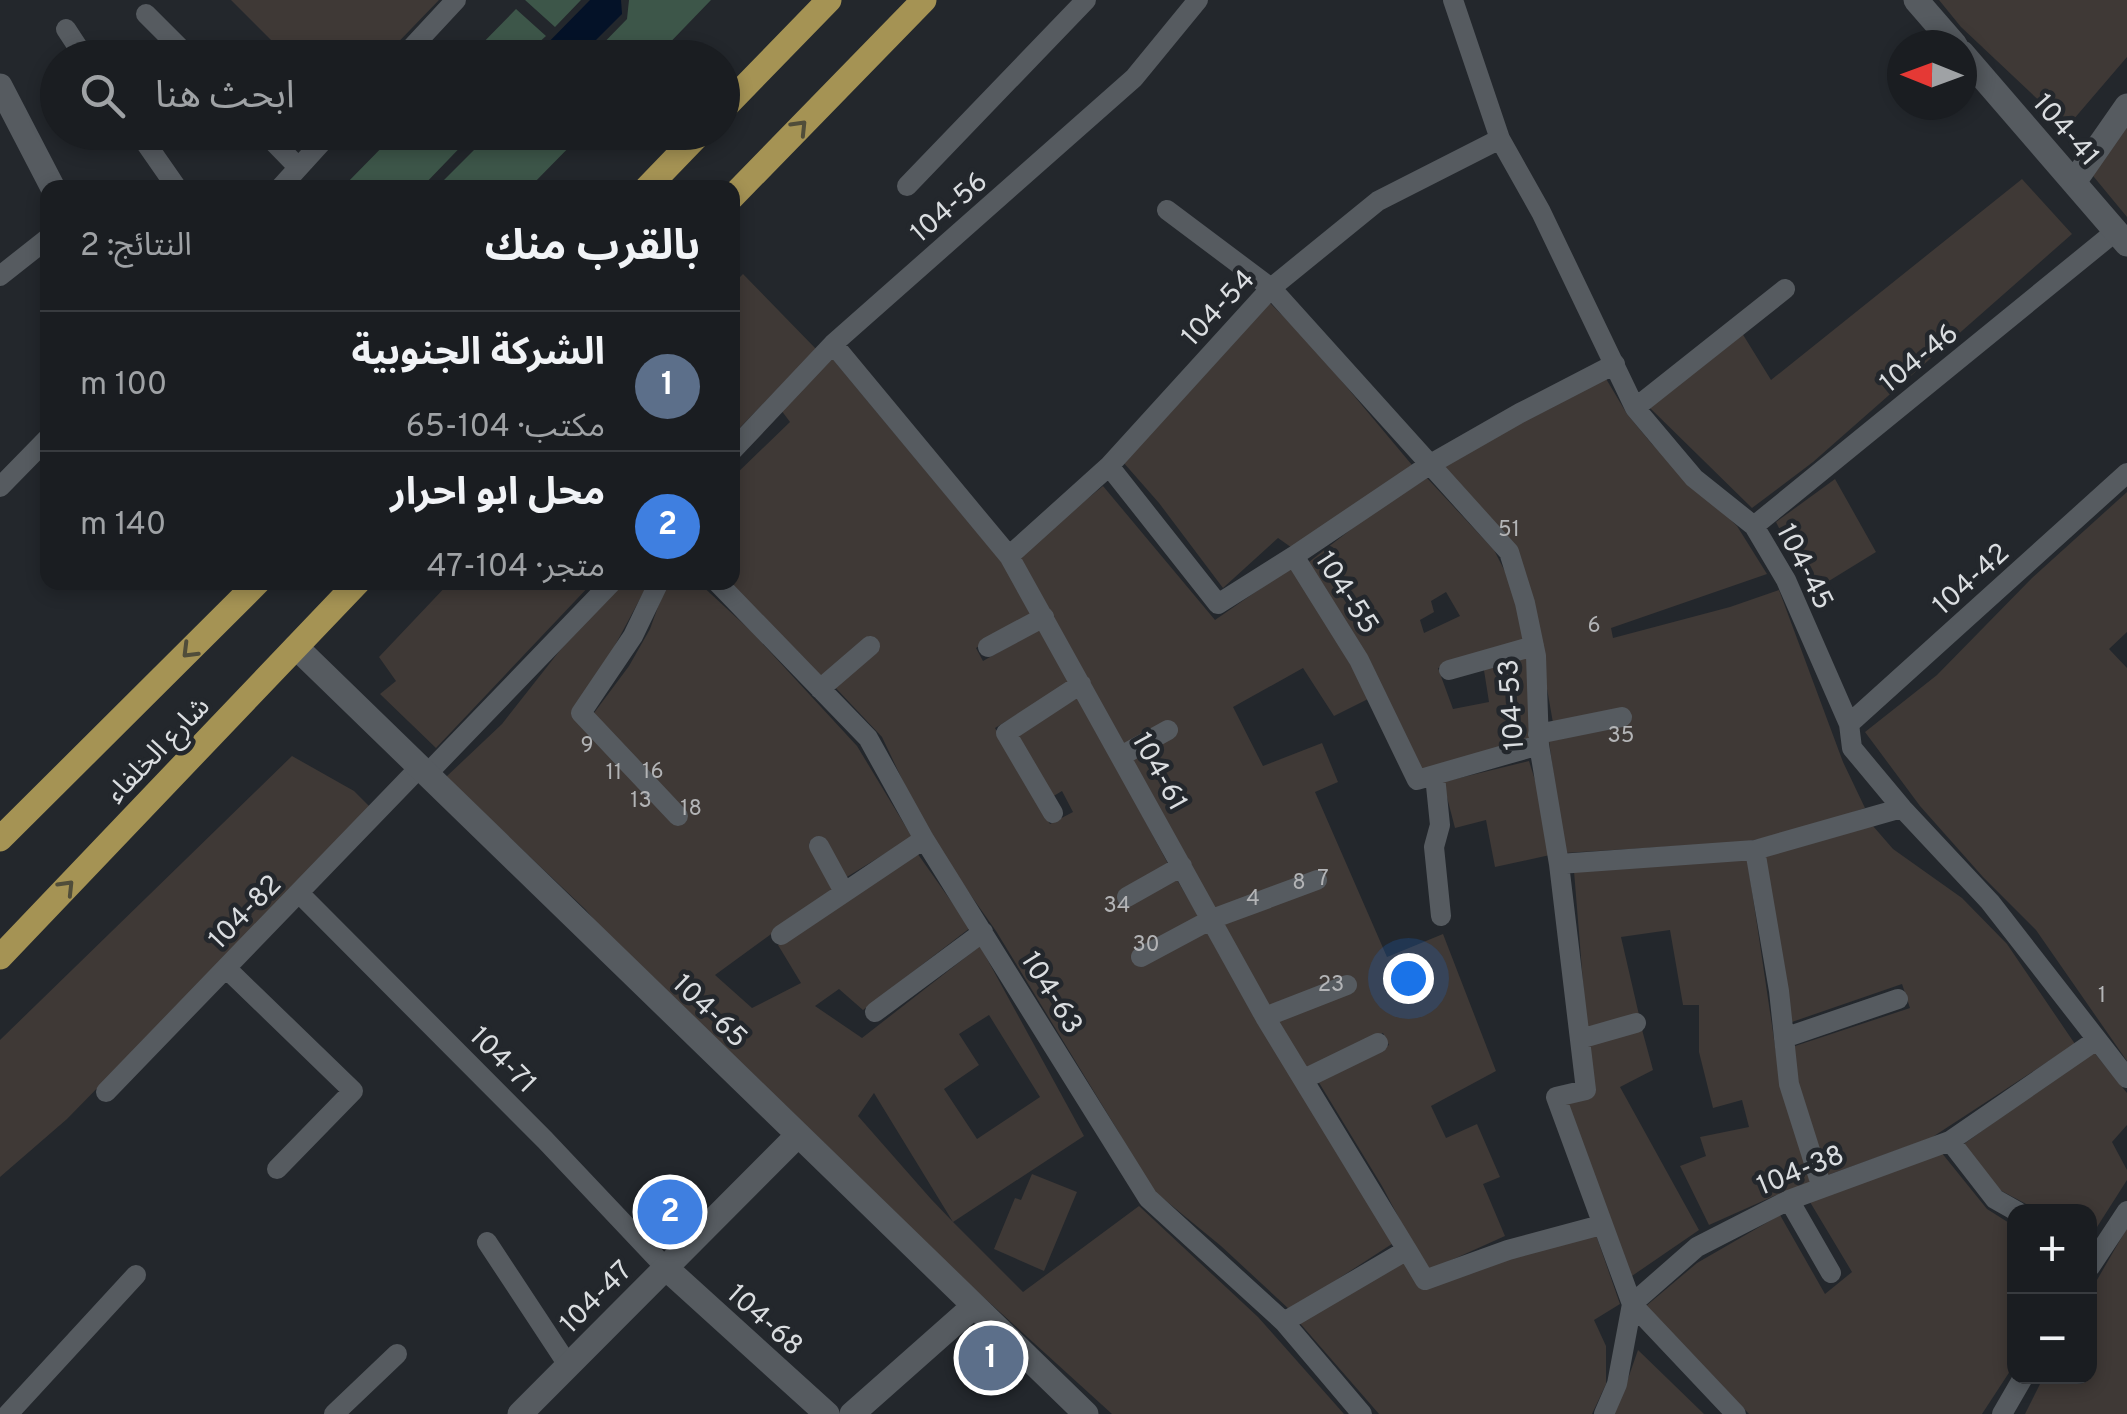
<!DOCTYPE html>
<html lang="ar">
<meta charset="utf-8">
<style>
body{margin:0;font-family:Overpass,"Noto Sans Arabic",sans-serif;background:#23262a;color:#f1f3f6;direction:rtl}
.controls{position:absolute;right:30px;bottom:30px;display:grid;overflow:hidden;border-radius:20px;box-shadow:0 5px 15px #0003}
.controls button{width:90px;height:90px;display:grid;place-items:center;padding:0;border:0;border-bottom:2px solid #383b3f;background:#1a1d21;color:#f1f3f6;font:50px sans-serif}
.compass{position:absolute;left:1887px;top:30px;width:90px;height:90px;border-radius:50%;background:#1a1d21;box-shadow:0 5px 15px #0003;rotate:271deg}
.you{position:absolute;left:1408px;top:978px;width:35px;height:35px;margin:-25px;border:8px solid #fff;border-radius:50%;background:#1a73e8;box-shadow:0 0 0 15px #1a73e833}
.badge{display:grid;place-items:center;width:65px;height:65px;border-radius:50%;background:#ee8bf8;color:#fff;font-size:32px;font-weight:700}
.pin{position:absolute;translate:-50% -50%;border:5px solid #fff;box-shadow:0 2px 10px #0006}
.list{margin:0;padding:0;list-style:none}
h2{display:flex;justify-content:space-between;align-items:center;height:130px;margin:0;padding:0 40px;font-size:42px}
h2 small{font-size:32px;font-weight:400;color:#9fa2a5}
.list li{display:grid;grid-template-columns:65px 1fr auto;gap:30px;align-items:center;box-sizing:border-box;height:140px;padding:0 40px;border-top:2px solid #383b3f}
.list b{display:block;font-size:38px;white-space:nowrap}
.list p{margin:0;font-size:32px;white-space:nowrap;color:#9fa2a5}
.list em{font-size:32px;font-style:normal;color:#9fa2a5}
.icon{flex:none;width:55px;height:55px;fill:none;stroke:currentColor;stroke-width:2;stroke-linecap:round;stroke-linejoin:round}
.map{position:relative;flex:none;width:2127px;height:1414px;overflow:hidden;direction:ltr}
.search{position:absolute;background:#1a1d21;box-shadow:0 5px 15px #0003;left:40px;top:40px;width:700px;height:110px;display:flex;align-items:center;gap:25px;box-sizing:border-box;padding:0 35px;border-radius:55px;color:#9fa2a5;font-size:38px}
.panel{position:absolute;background:#1a1d21;box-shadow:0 5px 15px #0003;left:40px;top:180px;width:700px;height:410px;border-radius:20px;direction:rtl}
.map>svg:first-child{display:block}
.green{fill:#3d5649}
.water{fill:#041228}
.building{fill:#3f3936;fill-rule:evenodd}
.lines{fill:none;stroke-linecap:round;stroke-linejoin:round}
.service{stroke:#565b60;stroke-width:20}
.minor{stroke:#565b60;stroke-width:25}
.primary{stroke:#a59354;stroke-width:25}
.oneway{stroke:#504d3a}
.labels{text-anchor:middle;stroke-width:9;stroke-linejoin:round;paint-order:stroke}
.number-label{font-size:22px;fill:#b3b4b6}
.street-label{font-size:28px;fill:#dadde0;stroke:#23272c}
</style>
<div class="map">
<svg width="2127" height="1414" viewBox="0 0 2127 1414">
<rect width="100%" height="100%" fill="#23272c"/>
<path class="green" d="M 525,0 L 581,0 L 555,27 Z
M 629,0 L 711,0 L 656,57 L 590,57 L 627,19 Z
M 516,9 L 546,36 L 523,57 L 469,57 Z
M 492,132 L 583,132 L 583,133 L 530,187 L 437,187 Z
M 396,133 L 396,132 L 474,133 L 422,187 L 343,187 Z"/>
<path class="water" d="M 590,0 L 621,0 L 622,14 L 579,57 L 534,57 Z"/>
<path class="building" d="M 231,0 L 439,0 L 383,58 L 289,58 Z
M 1939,0 L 2127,0 L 2127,57 L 2067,127 L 1961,27 Z
M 2127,124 L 2127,217 L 2089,171 Z
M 2022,179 L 2072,234 L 1813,462 L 1752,508 L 1650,408 L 1742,333 L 1771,380 Z
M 743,274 L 816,349 L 732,436 L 732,285 Z
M 1269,302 L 1309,342 L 1412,465 L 1295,550 L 1278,538 L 1223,588 L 1159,503 L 1123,462 Z
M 830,356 L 1005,566 L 1034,615 L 976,648 L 983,661 L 1043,627 L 1071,682 L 995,728 L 1050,824 L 1073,812 L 1062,791 L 1052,797 L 1015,736 L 1079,697 L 1174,875 L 1395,1242 L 1290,1310 L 1221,1246 L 1154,1191 L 1139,1171 L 1118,1131 L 996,931 L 929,836 L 882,737 L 833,685 L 879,649 L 869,636 L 822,678 L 728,582 L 732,582 L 732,478 L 790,422 L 778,406 Z
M 1605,377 L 1627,414 L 1652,444 L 1737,526 L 1767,574 L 1611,628 L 1613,638 L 1730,607 L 1779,590 L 1843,762 L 1865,808 L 1799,831 L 1744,842 L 1564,853 L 1549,741 L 1553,723 L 1531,597 L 1440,467 Z
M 1427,478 L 1494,550 L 1515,591 L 1528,645 L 1438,668 L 1453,709 L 1489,702 L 1483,664 L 1529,652 L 1532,739 L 1419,775 L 1305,565 L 1363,520 ZM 1446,592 L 1460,616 L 1424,633 L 1420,620 L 1434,612 L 1431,601 Z
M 1835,479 L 1876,552 L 1811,592 L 1776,522 Z
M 1103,486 L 1215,620 L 1293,566 L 1370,698 L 1334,716 L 1303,668 L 1233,707 L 1263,766 L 1322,743 L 1338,782 L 1315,792 L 1387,957 L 1443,934 L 1496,1071 L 1431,1106 L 1446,1138 L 1477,1124 L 1500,1177 L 1483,1184 L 1505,1236 L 1427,1271 L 1382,1186 L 1318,1081 L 1389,1045 L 1383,1033 L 1306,1069 L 1267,1012 L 1124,748 L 1016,557 Z
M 2127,492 L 2127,632 L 2109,649 L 2127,668 L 2127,1061 L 2036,930 L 1983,877 L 1920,806 L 1865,732 L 1937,675 L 2032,578 Z
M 450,582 L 593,582 L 436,748 L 380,694 L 396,681 L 379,657 Z
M 623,582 L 649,582 L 598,677 L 591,717 L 629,666 L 650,629 L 667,582 L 698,582 L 751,631 L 857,746 L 912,837 L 842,880 L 818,836 L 809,843 L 833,889 L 715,975 L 752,1008 L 801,983 L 778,945 L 915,850 L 970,928 L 863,1010 L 839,989 L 815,1006 L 862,1038 L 980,946 L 1084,1136 L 953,1222 L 874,1093 L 858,1116 L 931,1199 L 953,1222 L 1023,1292 L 1139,1206 L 1258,1317 L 1344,1414 L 1112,1414 L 902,1223 L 610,938 L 585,909 L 446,777 L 502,724 L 561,649 ZM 989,1015 L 1040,1097 L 977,1139 L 944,1089 L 979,1065 L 959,1034 Z
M 292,756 L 354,791 L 371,808 L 67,1119 L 0,1177 L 0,1040 Z
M 1529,761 L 1539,793 L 1550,855 L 1495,867 L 1486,820 L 1455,828 L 1443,782 Z
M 1873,826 L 1893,849 L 1962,898 L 2007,944 L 2075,1044 L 1931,1138 L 1825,1176 L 1794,1083 L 1792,1047 L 1910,1008 L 1902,984 L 1789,1023 L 1760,853 Z
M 1747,857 L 1781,1086 L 1811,1184 L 1774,1196 L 1709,1225 L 1680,1166 L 1706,1156 L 1700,1137 L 1749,1127 L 1742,1100 L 1713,1108 L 1699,1052 L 1699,1005 L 1683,1005 L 1670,930 L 1621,937 L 1639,1015 L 1587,1032 L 1574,871 Z
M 1641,1026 L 1653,1070 L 1620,1087 L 1699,1230 L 1629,1278 L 1566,1104 L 1594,1095 L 1588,1043 Z
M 2093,1051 L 2127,1093 L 2127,1125 L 2112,1142 L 2127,1170 L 2127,1180 L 2090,1238 L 2090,1212 L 2041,1212 L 1998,1189 L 1961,1146 Z
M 1941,1152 L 1987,1209 L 2014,1226 L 2014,1365 L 1982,1414 L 1749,1414 L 1646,1306 L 1697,1263 L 1780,1215 L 1825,1294 L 1852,1272 L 1810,1202 Z
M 1032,1174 L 1077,1192 L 1044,1271 L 994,1249 L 1015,1198 L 1021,1200 Z
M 2127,1228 L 2127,1414 L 2025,1414 L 2044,1376 L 2090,1376 L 2090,1292 Z
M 1596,1235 L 1620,1304 L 1594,1320 L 1606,1346 L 1606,1384 L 1592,1414 L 1379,1414 L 1298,1321 L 1409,1258 L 1424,1286 L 1463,1269 Z
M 1638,1350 L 1704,1414 L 1610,1414 L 1623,1393 Z"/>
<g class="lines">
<path class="service" d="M 1453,0 L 1500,139 L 1541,212 L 1635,408 L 1694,478 L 1754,526 L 1786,580 L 1849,724 L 1852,748 L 1902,808 L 1990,902 L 2127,1078
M 146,14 L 190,58
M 66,29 L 85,58
M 402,58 L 456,0
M 138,132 L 177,188
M 264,132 L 298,167
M 907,186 L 1086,0
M 280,188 L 331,132
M 1167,210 L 1271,288 L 1509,552 L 1525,603 L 1536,656 L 1539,745 L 1559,864 L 1586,1090 L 1556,1097 L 1632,1304 L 1736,1414
M 0,276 L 48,238
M 833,344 L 1009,556 L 1265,1017 L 1407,1250
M 1635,408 L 1785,289
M 732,451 L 833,344 L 1134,78 L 1198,0
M 1109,466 L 1218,604 L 1294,556 L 1359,660 L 1417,780 L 1539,745
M 0,487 L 48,438
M 1754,526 L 2116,231
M 1009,556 L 1109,466 L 1271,288 L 1378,201 L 1500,139
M 1294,556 L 1429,465 L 1520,413 L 1615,364
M 659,582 L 633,636 L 581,713 L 678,816
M 717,582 L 868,738 L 924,839 L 1148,1198 L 1284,1322 L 1362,1414
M 988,647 L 1044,617
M 1449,670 L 1534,646
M 820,689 L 870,646
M 1849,724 L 2127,473
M 1538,734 L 1622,717
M 1121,756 L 1168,730
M 427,774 L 612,582
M 1435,776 L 1440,825 L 1434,847 L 1441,916
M 1053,813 L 1006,733 L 1081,684
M 819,846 L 843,890
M 1755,850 L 1779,991 L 1789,1084 L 1822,1188
M 1559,864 L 1755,850 L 1902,808
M 299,893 L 545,1140 L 666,1268
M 1127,897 L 1182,866
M 781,935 L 924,839
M 1141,957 L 1212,919 L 1317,880
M 226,968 L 353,1091 L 277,1169
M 875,1012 L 983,932
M 1265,1017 L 1347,985
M 1784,1038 L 1898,999
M 1580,1039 L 1636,1023
M 1304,1079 L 1378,1043
M 106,1092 L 420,767
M 1950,1141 L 1995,1199 L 2018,1212
M 1789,1200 L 1831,1273
M 487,1242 L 568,1365
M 2090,1267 L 2127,1211
M 1284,1322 L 1407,1250 L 1425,1280 L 1508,1250 L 1601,1225
M 8,1414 L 136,1275
M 334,1414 L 397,1354
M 1604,1414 L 1617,1384 L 1632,1304 L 1697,1247 L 1789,1200 L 1950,1141 L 2095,1041
M 2002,1414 L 2024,1376"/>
<path class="minor" d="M 1916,0 L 1955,45
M 1962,53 L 2127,244
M 0,86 L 53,188
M 2074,182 L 2127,106
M 296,647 L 1086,1414
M 666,1268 L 827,1414
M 520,1414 L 797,1136
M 852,1414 L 974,1306"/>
<path class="primary" d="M 722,110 L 829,0
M 647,188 L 701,132
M 732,197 L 924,0
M 0,839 L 258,582
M 0,957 L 358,582"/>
</g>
<defs><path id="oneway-chevron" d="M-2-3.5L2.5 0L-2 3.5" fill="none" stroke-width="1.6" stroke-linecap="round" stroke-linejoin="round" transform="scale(2.5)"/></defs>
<g class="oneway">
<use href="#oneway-chevron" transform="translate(800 127) rotate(-46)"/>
<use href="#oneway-chevron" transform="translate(189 651) rotate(135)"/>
<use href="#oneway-chevron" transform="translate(67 887) rotate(-46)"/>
</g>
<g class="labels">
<g class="number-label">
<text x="1509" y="536">51</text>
<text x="1594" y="632">6</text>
<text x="1621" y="742">35</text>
<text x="587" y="752">9</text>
<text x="653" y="778">16</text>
<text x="614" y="779">11</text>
<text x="641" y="807">13</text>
<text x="691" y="815">18</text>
<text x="1323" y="885">7</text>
<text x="1299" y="889">8</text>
<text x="1253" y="905">4</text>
<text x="1117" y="912">34</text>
<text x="1146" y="951">30</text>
<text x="1331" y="991">23</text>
<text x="2102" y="1002">1</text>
</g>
<g class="street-label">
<text transform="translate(2067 129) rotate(49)" y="10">104-41</text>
<text transform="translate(948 206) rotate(-41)" y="10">104-56</text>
<text transform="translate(1217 307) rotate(-47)" y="10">104-54</text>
<text transform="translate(1918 357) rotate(-39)" y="10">104-46</text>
<text transform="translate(1806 566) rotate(63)" y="10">104-45</text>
<text transform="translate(1970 578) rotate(-42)" y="10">104-42</text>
<text transform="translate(1348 592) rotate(57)" y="10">104-55</text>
<text transform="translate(1510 705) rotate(-94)" y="10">104-53</text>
<text transform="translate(157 749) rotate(-46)" y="10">شارع الخلفاء</text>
<text transform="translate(1161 771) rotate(61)" y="10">104-61</text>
<text transform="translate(244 911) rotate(-46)" y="10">104-82</text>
<text transform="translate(1053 992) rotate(58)" y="10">104-63</text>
<text transform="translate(711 1010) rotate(44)" y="10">104-65</text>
<text transform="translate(504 1059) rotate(45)" y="10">104-71</text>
<text transform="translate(1800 1169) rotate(-22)" y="10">104-38</text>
<text transform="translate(595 1296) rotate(-45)" y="10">104-47</text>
<text transform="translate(766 1319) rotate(42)" y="10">104-68</text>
</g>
</g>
</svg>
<div class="controls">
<button>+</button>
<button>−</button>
</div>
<svg class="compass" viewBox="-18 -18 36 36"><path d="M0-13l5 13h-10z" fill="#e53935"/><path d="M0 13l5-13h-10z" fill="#9fa2a5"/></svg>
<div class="you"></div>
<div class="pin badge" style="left:991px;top:1358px;background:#5c6f8a">1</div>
<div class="pin badge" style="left:670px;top:1212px;background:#3f7fe0">2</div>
<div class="search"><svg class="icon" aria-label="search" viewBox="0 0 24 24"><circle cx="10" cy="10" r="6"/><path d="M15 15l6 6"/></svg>ابحث هنا</div>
<section class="panel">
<h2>بالقرب منك<small>النتائج: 2</small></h2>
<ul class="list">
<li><span class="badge" style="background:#5c6f8a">1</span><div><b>الشركة الجنوبية</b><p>مكتب · 104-65</p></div><em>100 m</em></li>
<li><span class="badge" style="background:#3f7fe0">2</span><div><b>محل ابو احرار</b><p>متجر · 104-47</p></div><em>140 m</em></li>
</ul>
</section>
</div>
